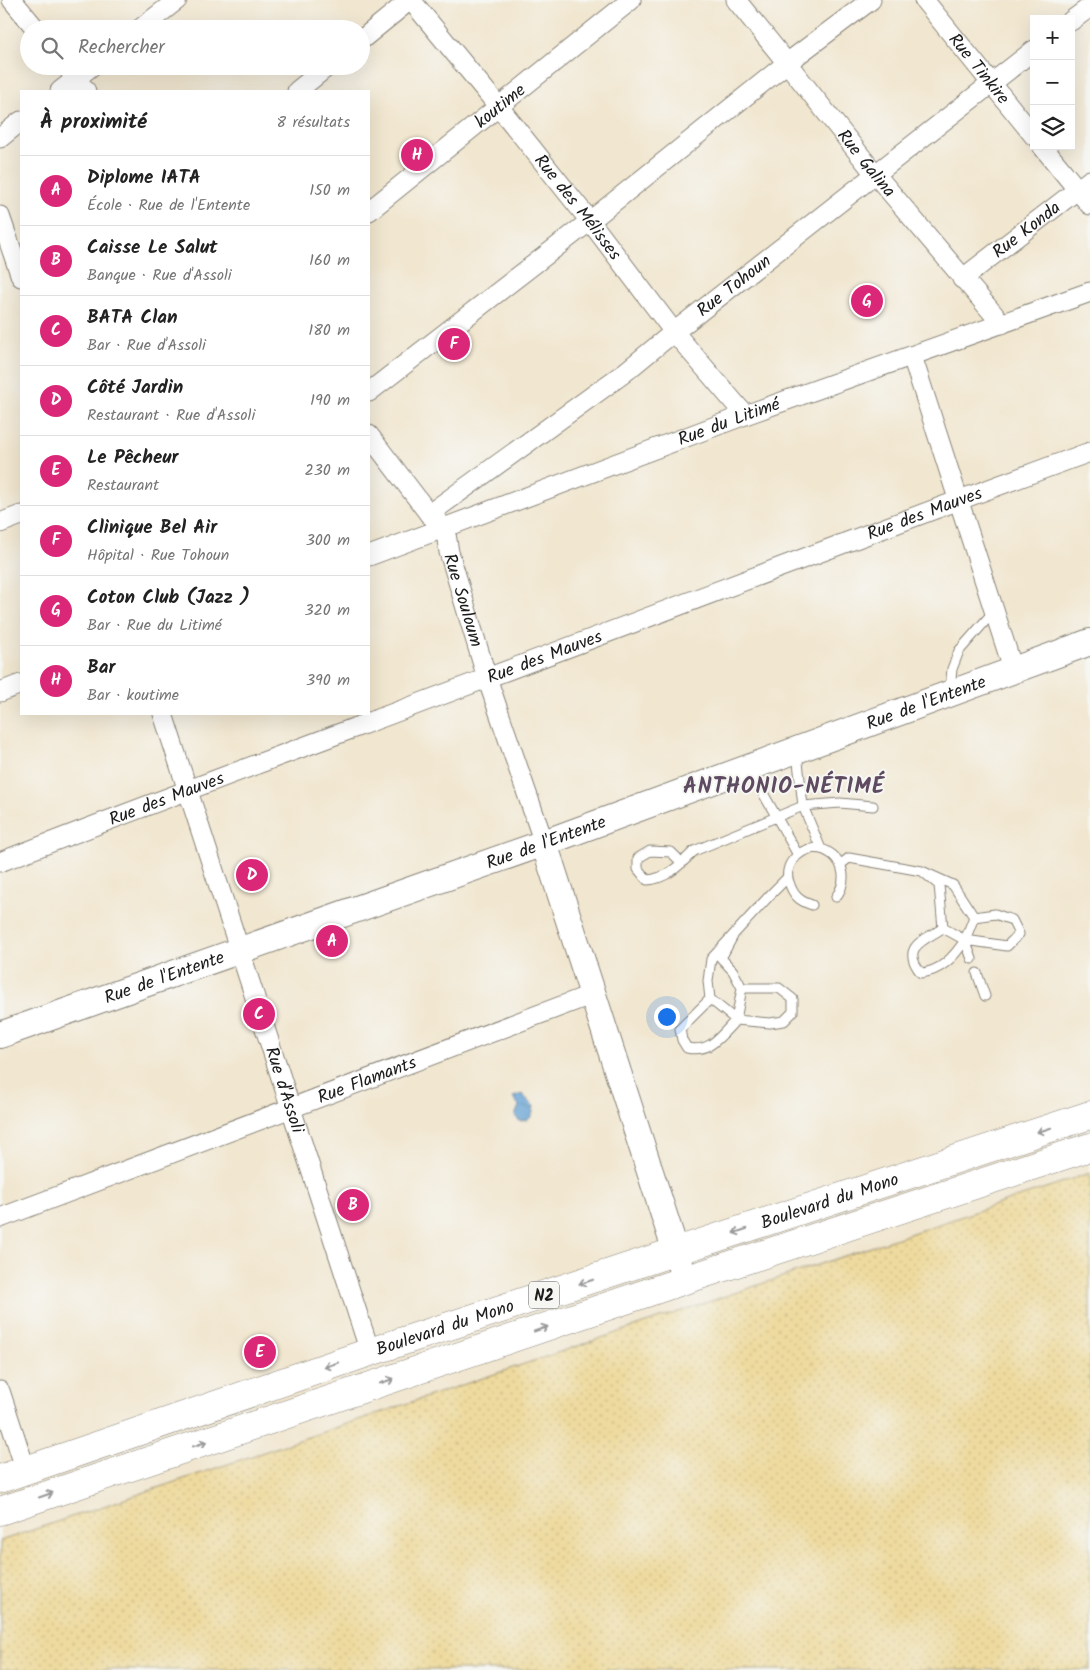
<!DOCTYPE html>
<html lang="fr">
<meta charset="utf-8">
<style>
body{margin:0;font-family:Kalam,sans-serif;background:#f6f6f6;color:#222}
.controls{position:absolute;right:15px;top:15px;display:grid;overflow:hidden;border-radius:0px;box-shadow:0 5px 20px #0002}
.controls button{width:45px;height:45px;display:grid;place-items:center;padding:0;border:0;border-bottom:1px solid #e0e0e0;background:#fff;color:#222;font:25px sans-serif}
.you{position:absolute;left:666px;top:1016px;width:18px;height:18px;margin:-12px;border:4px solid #fff;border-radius:50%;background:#1a73e8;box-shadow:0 0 0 8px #1a73e833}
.badge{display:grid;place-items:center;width:32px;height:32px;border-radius:50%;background:#db2777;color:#fff;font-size:16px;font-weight:700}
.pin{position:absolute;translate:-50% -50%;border:2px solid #fff;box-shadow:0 1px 5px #0006}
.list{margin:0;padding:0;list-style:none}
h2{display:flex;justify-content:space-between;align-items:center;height:65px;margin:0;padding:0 20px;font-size:21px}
h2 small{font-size:16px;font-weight:400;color:#767676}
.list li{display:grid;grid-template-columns:32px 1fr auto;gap:15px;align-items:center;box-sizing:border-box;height:70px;padding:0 20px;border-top:1px solid #e0e0e0}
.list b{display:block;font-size:19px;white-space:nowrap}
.list p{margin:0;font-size:16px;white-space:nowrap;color:#767676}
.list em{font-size:16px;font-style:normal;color:#767676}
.icon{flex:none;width:28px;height:28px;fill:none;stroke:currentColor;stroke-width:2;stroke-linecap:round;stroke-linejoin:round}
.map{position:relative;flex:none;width:1090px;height:1670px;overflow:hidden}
.search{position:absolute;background:#fff;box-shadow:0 5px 20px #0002;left:20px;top:20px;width:350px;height:55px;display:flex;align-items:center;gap:12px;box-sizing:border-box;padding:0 18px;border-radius:28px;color:#767676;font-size:19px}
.panel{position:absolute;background:#fff;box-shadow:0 5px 20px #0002;left:20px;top:90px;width:350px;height:625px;border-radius:0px}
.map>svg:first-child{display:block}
.sand{fill:url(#sand-dots);stroke:#857b5d}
.water{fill:url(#water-ripples);stroke:#3e5e77}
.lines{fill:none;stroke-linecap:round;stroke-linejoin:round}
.lane-casing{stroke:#868176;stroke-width:11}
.street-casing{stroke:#868176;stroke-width:21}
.secondary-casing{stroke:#868176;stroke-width:28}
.highway-casing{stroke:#868176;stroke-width:29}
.lane{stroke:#fff;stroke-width:9}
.street{stroke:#fff;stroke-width:19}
.secondary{stroke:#fff;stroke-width:26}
.highway{stroke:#fff;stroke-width:28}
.oneway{stroke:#999}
.labels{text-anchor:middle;stroke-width:4;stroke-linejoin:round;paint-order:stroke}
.shield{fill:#f6f6f2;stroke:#5d5d5c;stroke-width:1}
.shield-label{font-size:16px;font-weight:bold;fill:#1c1c1c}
.street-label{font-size:18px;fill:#1c1c1c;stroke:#f6f6f2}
.district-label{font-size:22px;font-weight:bold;letter-spacing:1px;fill:#5e4b61;stroke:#f6f6f2}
</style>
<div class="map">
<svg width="1090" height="1670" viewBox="0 0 1090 1670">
<defs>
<pattern id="sand-dots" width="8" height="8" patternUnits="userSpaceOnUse" patternTransform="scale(1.25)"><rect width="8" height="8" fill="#eeda9e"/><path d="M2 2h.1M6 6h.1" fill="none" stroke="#ccba88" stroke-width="1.8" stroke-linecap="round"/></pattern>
<pattern id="water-ripples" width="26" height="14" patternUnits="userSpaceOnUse" patternTransform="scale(1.25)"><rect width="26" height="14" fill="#609fd2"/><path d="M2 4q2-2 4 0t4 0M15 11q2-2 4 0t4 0" fill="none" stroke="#4e81aa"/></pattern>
</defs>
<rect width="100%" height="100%" fill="#f6f6f2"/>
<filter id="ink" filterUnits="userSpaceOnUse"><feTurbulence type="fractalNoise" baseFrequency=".02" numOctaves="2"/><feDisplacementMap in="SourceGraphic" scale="10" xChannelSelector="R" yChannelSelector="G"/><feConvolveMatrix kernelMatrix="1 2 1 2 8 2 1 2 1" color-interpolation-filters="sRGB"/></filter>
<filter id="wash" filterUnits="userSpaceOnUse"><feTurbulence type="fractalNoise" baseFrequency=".0096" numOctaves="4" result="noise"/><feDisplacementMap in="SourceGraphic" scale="20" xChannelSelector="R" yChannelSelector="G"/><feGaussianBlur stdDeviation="1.12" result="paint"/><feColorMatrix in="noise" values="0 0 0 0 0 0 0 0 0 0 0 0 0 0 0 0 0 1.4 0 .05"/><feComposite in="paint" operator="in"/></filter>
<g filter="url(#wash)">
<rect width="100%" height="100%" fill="#f1e6cf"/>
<path class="sand" d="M 1090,1173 L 1090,1670 L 0,1670 L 0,1541 Z"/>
<path class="water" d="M 522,1094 L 534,1106 C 533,1117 530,1121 519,1121 L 515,1116 L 519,1106 L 513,1097 Z"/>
</g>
<g filter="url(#ink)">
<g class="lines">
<defs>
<path id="lane" d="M 950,689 L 952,669 L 959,651 L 995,610
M 797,753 L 803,806 L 821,849
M 750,770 L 798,855
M 682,863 L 671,852 L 650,851 L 638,858 L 638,869 L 647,880 C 667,879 681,864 694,851 L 803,806 L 840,803 L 873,806
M 841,864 L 849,858 L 922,871
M 812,905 C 799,901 793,895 789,882 C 786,875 788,866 793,860 C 817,830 860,864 836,897
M 943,928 C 923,941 900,947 921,973 C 941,971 954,957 965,940 L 943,928 L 939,885 L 922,871 L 953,885 L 974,917 L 995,914 L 1012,920 L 1019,934 L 1007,946 L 965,940
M 972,959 L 965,940 L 974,917
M 977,973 L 985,996
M 742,988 L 736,1020 L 710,999 L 708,981 L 711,959 L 771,894 L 787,878
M 710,999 L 680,1029 L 682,1040 L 687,1048 C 711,1053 720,1036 736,1020 L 770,1023 L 784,1021 L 793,1012 L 793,999 L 779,988 L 742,988 L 733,971 L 721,958 L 733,936"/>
<g id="street">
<path d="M 12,0 L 36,29"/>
<path id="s1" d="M 411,0 L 499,107 L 590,221 L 674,332 L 745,415"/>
<path id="s2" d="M 736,0 L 787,63 L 875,174 L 1002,324"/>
<path id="s3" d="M 924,0 L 1034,136"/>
<path d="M 1071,21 L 1090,7"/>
<path d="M 140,29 L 177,0"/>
<path d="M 361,40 L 410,0"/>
<path d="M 66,66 L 86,91"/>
<path d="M 60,91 L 92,66"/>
<path d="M 297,91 L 328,66"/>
<path d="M 0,138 L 21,121"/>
<path d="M 1042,146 L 1090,205"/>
<path id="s4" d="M 369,211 L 631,0"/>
<path d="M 0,216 L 21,277"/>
<path id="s5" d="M 962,279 L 1090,180"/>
<path d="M 912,356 L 1013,669"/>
<path d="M 369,392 L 590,221 L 787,63 L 871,0"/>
<path id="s6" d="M 369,435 L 429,514 L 445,528 L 449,552 L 487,678 L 544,843"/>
<path id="s7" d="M 429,514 L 624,373 L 674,332 L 1034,50"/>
<path d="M 0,523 L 21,515"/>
<path id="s8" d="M 369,556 L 745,415 L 1090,292"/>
<path d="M 0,692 L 21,684"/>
<path id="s9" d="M 163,714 L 370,1352"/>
<path id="s10" d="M 0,862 C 162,799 325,739 487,678 C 688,603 888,525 1090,452"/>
<path id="s11" d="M 0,1218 L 593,994"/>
<path d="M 0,1391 L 26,1471"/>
</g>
<g id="secondary">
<path d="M 544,843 L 685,1280"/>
<path id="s12" d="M 0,1035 L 544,843 L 1090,642"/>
</g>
<g id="highway">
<path id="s13" d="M 0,1479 L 370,1352 L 1090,1115"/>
<path d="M 0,1511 L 685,1280 L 1090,1147"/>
</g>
</defs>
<use href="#lane" class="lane-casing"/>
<use href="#street" class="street-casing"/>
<use href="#secondary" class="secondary-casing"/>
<use href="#highway" class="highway-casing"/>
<use href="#lane" class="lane"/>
<use href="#street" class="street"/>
<use href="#secondary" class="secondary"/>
<use href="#highway" class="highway"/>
</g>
<defs><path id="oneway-shaft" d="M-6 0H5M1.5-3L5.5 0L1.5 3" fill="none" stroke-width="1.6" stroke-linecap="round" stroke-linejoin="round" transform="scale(1.25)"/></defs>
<g class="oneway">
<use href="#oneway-shaft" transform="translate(1044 1130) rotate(162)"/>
<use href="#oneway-shaft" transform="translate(740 1231) rotate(162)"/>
<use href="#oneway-shaft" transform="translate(586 1282) rotate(162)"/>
<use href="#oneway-shaft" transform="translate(541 1329) rotate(-19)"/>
<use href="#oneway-shaft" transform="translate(331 1365) rotate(161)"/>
<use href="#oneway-shaft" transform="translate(387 1381) rotate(-19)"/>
<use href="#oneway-shaft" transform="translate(200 1444) rotate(-19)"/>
<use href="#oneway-shaft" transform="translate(46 1495) rotate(-19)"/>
</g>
</g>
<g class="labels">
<rect class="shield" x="529" y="1281.5" width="30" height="27" rx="4"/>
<g class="shield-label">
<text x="544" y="1301">N2</text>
</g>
<g class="street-label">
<text dy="6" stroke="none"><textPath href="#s3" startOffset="88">Rue Tinkire</textPath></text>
<text dy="6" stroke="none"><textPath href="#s4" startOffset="168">koutime</textPath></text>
<text dy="6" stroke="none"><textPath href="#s2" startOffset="209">Rue Galina</textPath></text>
<text dy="6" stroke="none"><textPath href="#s1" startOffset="266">Rue des Mélisses</textPath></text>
<text dy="6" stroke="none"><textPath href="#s5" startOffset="81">Rue Konda</textPath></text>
<text dy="6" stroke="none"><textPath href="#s7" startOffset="381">Rue Tohoun</textPath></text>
<text dy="6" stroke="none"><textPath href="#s8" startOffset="384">Rue du Litimé</textPath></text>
<text dy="6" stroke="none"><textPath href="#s10" startOffset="988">Rue des Mauves</textPath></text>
<text dy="6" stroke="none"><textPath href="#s6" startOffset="195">Rue Souloum</textPath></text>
<text dy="6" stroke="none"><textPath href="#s10" startOffset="582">Rue des Mauves</textPath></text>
<text dy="6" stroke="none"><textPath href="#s12" startOffset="984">Rue de l'Entente</textPath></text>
<text dy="6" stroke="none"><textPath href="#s10" startOffset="178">Rue des Mauves</textPath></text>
<text dy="6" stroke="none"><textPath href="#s12" startOffset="579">Rue de l'Entente</textPath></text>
<text dy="6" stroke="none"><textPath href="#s12" startOffset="174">Rue de l'Entente</textPath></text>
<text dy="6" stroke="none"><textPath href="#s11" startOffset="392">Rue Flamants</textPath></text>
<text dy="6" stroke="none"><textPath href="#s9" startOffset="395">Rue d'Assoli</textPath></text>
<text dy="6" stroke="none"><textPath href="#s13" startOffset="875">Boulevard du Mono</textPath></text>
<text dy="6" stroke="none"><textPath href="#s13" startOffset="470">Boulevard du Mono</textPath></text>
</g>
<g class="district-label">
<text x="784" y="793">ANTHONIO-NÉTIMÉ</text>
</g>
</g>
</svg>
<div class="controls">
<button>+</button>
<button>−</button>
<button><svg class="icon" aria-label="layers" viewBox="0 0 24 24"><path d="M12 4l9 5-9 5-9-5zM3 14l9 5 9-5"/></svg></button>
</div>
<div class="you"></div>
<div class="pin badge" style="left:332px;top:941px">A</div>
<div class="pin badge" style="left:353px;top:1205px">B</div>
<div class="pin badge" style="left:259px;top:1014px">C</div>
<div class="pin badge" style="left:252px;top:875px">D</div>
<div class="pin badge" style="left:260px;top:1352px">E</div>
<div class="pin badge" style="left:454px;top:344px">F</div>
<div class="pin badge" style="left:867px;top:301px">G</div>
<div class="pin badge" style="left:417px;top:155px">H</div>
<div class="search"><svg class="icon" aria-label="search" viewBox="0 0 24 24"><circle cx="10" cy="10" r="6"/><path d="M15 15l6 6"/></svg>Rechercher</div>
<section class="panel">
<h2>À proximité<small>8 résultats</small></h2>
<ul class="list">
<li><span class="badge">A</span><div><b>Diplome IATA</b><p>École · Rue de l'Entente</p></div><em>150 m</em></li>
<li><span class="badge">B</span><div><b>Caisse Le Salut</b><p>Banque · Rue d'Assoli</p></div><em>160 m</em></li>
<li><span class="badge">C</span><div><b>BATA Clan</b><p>Bar · Rue d'Assoli</p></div><em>180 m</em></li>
<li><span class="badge">D</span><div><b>Côté Jardin</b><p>Restaurant · Rue d'Assoli</p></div><em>190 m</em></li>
<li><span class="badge">E</span><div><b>Le Pêcheur</b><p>Restaurant</p></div><em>230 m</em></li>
<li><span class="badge">F</span><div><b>Clinique Bel Air</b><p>Hôpital · Rue Tohoun</p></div><em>300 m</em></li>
<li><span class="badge">G</span><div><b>Coton Club (Jazz )</b><p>Bar · Rue du Litimé</p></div><em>320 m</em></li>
<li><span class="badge">H</span><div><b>Bar</b><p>Bar · koutime</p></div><em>390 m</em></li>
</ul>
</section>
</div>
